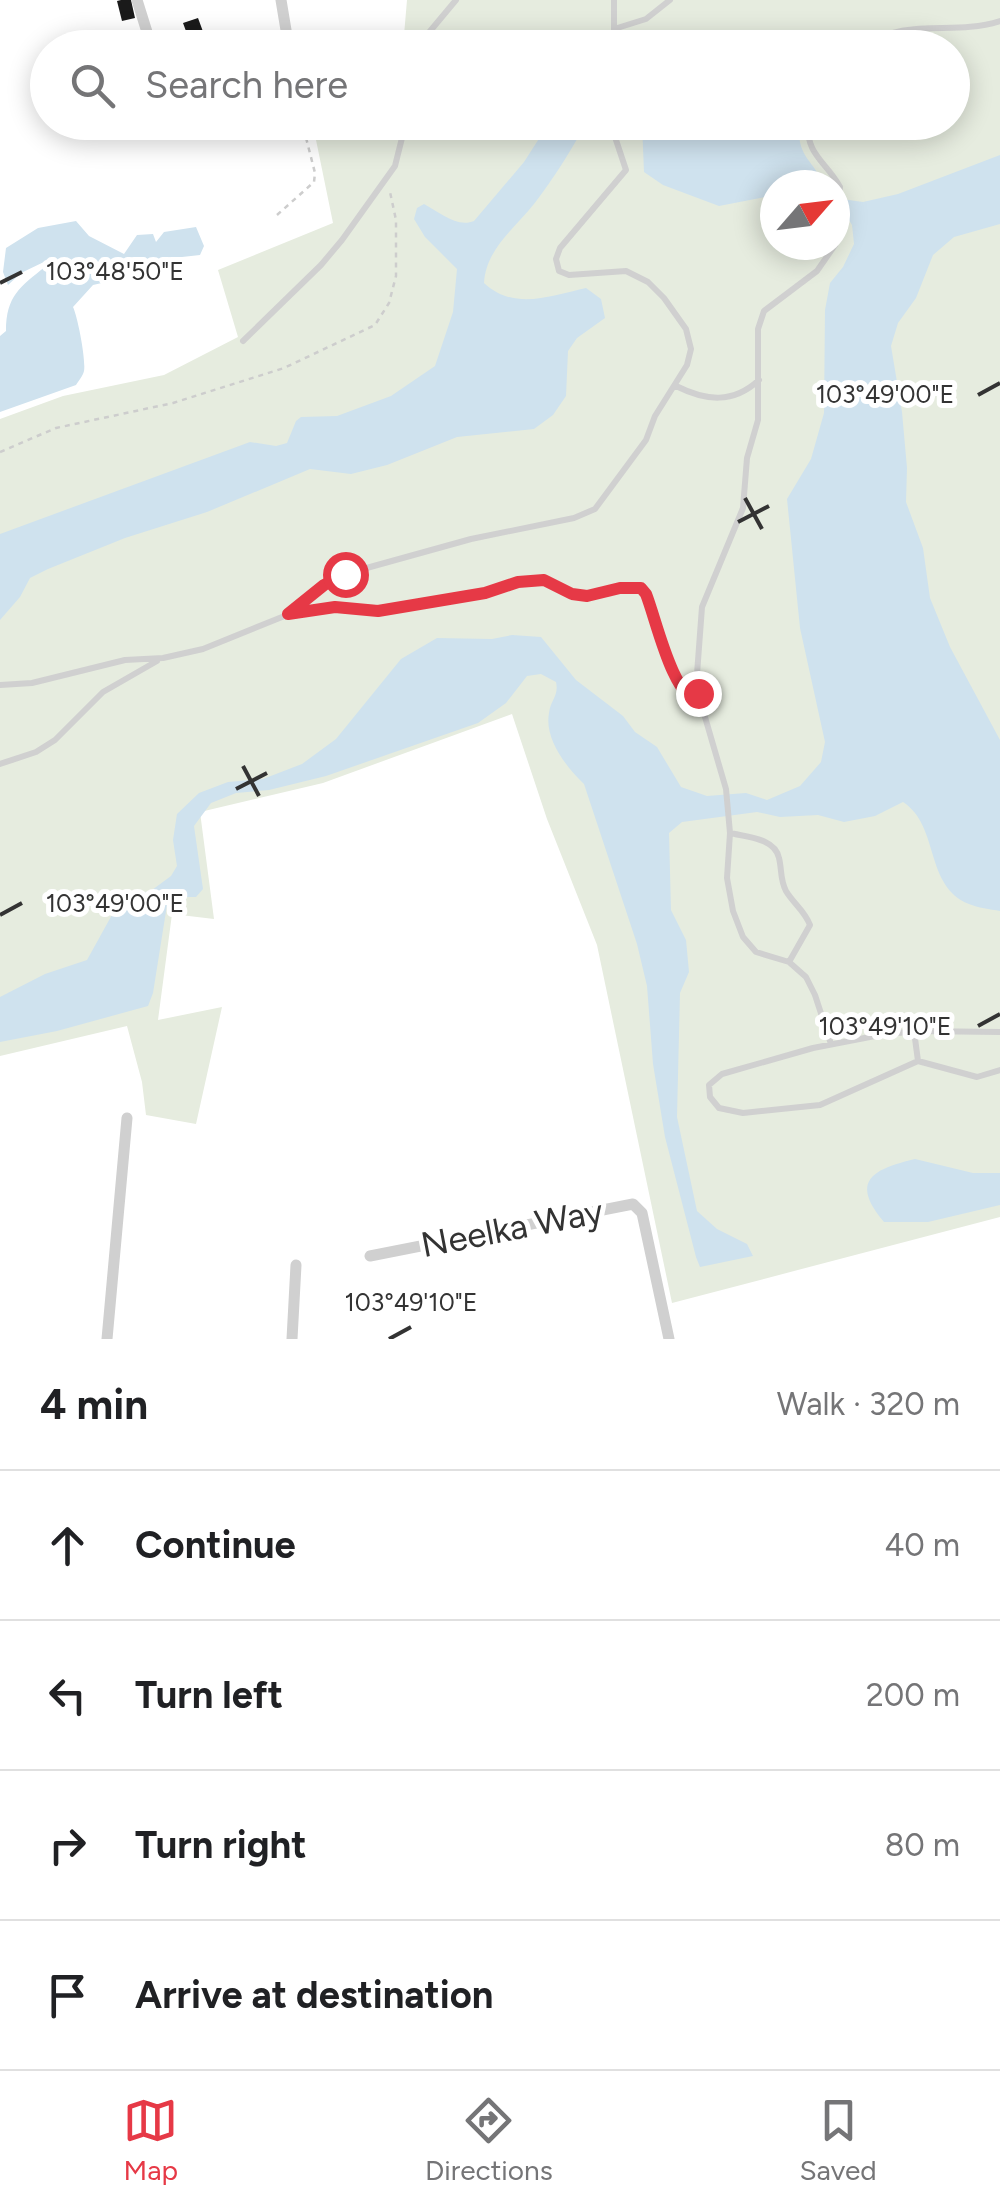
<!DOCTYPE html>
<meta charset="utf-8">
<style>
body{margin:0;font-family:Figtree,sans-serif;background:#f2f2f2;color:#202124}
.compass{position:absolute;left:760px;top:170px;width:90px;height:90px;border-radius:50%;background:#fff;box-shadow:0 5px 25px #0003;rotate:62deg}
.stop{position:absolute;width:30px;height:30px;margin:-22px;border:8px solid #e63946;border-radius:50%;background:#fff}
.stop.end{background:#e63946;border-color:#fff;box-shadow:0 2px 10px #0008}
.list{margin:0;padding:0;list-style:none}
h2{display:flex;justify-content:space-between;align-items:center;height:130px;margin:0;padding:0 40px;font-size:42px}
h2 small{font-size:32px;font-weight:400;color:#757577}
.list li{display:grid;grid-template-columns:65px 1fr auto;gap:30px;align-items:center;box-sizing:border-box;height:150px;padding:0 40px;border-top:2px solid #e0e0e0}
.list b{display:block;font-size:38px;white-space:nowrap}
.list em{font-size:32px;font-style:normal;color:#757577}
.icon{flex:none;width:55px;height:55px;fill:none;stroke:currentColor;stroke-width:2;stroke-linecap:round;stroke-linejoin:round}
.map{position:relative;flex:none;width:1000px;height:1339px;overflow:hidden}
.search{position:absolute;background:#fff;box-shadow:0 5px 25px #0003;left:30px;right:30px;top:30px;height:110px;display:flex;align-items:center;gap:25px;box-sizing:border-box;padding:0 35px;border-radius:55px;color:#757577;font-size:38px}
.sheet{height:730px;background:#fff}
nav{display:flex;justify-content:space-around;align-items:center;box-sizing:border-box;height:140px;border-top:2px solid #e0e0e0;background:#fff;font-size:28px;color:#757577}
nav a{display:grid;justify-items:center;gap:5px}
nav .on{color:#e63946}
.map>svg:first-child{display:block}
.green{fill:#e6ecdf;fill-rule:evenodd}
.water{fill:#cfe2ee}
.building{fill:#1a1a1a}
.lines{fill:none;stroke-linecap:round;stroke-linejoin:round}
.path{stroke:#cdcdcd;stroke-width:2.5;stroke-dasharray:5 5;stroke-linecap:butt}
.lane{stroke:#d0d0d0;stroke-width:6}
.street{stroke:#d0d0d0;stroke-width:11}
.route{stroke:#e63946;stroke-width:12}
.ticks{fill:none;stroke:#333;stroke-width:4}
.labels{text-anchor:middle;stroke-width:10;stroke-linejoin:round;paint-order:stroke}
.street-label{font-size:35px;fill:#333;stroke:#fff}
.ticks-label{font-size:25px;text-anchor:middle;fill:#333;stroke:#fff;stroke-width:10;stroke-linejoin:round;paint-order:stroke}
</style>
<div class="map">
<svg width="1000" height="1339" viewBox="0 0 1000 1339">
<rect width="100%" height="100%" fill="#fff"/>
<path class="green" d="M 407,0 L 1000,0 L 1000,1217 L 672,1303 L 597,945 L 547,819 L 512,714 L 323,783 L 200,812 L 214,919 L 172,914 L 158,1020 L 222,1007 L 196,1124 L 146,1115 L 142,1082 L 127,1026 L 0,1056 L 0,419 L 63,396 L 164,375 L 238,337 L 218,270 L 333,223 L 315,135 L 398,122 L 952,122 L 952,48 L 403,47 ZM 775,185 L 835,185 L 835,245 L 775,245 Z"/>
<path class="water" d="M 549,123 L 586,123 C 571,151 554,178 534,204 C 514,229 486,249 484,283 C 514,311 550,296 586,288 L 601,299 L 605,318 L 577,338 L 568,351 L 566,396 L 553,415 L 534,429 L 457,437 L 387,465 L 351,474 L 310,469 L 207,512 L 125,538 L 48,569 L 30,578 L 20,597 L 0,620 L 0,534 L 250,442 L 276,446 L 287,443 L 296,421 L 301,417 L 337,416 L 391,396 L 435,366 L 453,312 L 457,269 L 425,237 L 414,219 L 417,208 L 424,204 C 439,212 457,228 474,221 L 524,162 Z
M 642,123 L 799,123 C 797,158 812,158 824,185 L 775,185 L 775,195 L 719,206 L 663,185 L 644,172 Z
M 1000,155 L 1000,224 L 954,237 L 933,255 L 916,298 L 898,323 L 891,346 L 902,412 L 907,468 L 906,502 L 923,548 L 930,598 L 950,647 L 1000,740 L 1000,911 C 990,909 978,908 969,904 C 924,886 940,826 903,802 L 875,816 L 844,822 L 818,815 L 780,817 L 757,812 L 682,822 L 669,833 L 671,910 L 686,940 L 689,972 L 680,993 L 677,1117 L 697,1211 L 717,1229 L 747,1244 L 753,1256 L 700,1267 L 696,1257 L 665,1137 L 653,1064 L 647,986 L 637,944 L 584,784 C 567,768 544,739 549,713 C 551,699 559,696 556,682 L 541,674 L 527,676 L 506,703 L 478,723 L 326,776 L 269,790 L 236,793 L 211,803 L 194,826 L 203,889 L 196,897 L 175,897 L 167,905 L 153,993 L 148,1006 L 57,1031 L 0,1042 L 0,997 L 45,974 L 87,960 L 113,913 L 130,897 L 152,890 L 171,876 L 177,866 L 173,840 L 177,814 L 199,793 L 228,782 L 263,779 L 302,764 L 336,739 L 401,659 L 437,638 L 492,639 L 512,635 L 541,637 L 576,680 L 623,716 L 635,732 L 657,747 L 681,787 L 707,796 L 746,793 L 767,800 L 800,786 L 821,762 L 825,742 L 800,628 L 787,499 L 811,459 L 824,413 L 825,310 L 830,283 L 843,267 L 854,244 L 852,225 L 847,217 L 835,214 L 835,198 L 863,202 L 898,194 Z
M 76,221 L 89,236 L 124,254 L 137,235 L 153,234 L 156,242 L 164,232 L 196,227 L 204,246 L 200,255 L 137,262 L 128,277 L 93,285 L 73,307 C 78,318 86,360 84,371 C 83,376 79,380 76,385 L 0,412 L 0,336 L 6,331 C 6,296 20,287 46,266 L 54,267 L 48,260 L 21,273 L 8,285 L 3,272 L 6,248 L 38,228 Z
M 915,1159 L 973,1173 L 1000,1173 L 1000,1205 L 928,1222 L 884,1222 C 849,1181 873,1169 915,1159 Z"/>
<path class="building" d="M 121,0 L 131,0 L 135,18 L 122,21 L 117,1 Z
M 198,18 L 205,37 L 190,42 L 183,23 Z"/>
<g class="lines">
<path class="path" d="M 277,215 L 314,182 L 315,173 L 302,122
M 0,452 L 56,428 L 173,403 L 284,368 L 375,325 L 389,303 L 396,276 L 396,220 L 390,192"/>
<path class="lane" d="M 614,0 L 614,48
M 614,29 L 646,19 L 670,0
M 422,48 L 426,36 L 456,0
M 860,48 C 910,15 950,37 1000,21
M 808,122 C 806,156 826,161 840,187 L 835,245
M 243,341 L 321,265 L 342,240 L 395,166 L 406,122
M 676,386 C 706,401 733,404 759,380
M 293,613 L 335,607 L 378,611 L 485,593 L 518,582 L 544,580 L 572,594 L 587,596 L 620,589 L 641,588 L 646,595 C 657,622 672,696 701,704
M 0,685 L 32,683 L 125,660 L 163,658 L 203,649 L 287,615 L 324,585 L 345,574 L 471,539 L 574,518 L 595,509 L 646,440 L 655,416 L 687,365 L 691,349 L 686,329 L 664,298 L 648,282 L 626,271 L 569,275 L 559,271 L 556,259 L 560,248 L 626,170 L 610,122
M 0,764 L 36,752 L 55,740 L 103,692 L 157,661
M 730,833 C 747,837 775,838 779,858 C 782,870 780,880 786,891 C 793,903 805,911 810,925 L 789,962
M 914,1031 L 918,1061
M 1000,1032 L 914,1031 L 875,1036 L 813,1048 L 722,1074 L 709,1085 L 710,1097 L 719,1108 L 743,1113 L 820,1105 L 918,1061 L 977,1077 L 1000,1070
M 831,1044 L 815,995 L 806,977 L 789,962 L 756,952 L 743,937 L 733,911 L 727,878 L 730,833 L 726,789 L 698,693 L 697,674 L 702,607 L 743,508 L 747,458 L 758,420 L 758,329 L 764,311 L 817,271 L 835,245"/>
<path class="street" d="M 137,0 L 152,48
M 281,0 L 289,48
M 370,1256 L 633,1204 L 642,1213 L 669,1339
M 107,1339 L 127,1118
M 292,1339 L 296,1265"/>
</g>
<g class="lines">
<path class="route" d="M 345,574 L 324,585 L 288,614 L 335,607 L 378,611 L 485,593 L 518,582 L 544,580 L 572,594 L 587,596 L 620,588 L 641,588 L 646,594 C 657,622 672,696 701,704 L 698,693"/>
</g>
<path class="ticks" d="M 0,283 L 22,272M 978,395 L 1000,383M 745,498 L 762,529M 738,522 L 769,506M 243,766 L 259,796M 236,789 L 267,773M 0,915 L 22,903M 978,1026 L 1000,1014M 389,1339 L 411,1327"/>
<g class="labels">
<g class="street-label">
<text transform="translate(512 1228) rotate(-11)" y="12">Neelka Way</text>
</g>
</g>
<g class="ticks-label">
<text x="115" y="280">103°48'50"E</text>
<text x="885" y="403">103°49'00"E</text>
<text x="115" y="912">103°49'00"E</text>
<text x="885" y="1035">103°49'10"E</text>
<text x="411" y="1311">103°49'10"E</text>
</g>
</svg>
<svg class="compass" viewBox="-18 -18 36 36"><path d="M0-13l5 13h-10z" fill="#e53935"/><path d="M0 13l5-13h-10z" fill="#757577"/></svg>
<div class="stop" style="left:345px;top:574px"></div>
<div class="stop end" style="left:698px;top:693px"></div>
<div class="search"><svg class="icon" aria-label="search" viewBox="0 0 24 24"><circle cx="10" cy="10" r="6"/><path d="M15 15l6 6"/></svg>Search here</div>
</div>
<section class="sheet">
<h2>4 min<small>Walk · 320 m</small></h2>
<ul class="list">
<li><svg class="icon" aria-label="ahead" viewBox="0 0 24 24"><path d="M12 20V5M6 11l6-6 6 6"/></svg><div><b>Continue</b></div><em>40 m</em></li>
<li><svg class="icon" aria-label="left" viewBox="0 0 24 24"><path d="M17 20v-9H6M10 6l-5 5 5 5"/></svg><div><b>Turn left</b></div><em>200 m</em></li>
<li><svg class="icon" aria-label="right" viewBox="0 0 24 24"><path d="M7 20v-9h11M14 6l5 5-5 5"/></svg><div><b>Turn right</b></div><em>80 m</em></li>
<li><svg class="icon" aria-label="arrive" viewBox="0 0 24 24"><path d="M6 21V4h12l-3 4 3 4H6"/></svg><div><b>Arrive at destination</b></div></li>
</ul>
</section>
<nav>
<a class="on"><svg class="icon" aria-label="map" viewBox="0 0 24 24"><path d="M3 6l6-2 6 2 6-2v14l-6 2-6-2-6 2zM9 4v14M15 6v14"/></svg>Map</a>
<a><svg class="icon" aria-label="directions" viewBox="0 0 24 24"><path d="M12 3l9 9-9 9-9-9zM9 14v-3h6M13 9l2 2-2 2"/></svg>Directions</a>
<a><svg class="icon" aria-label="saved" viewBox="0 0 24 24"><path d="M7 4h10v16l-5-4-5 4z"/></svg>Saved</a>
</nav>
